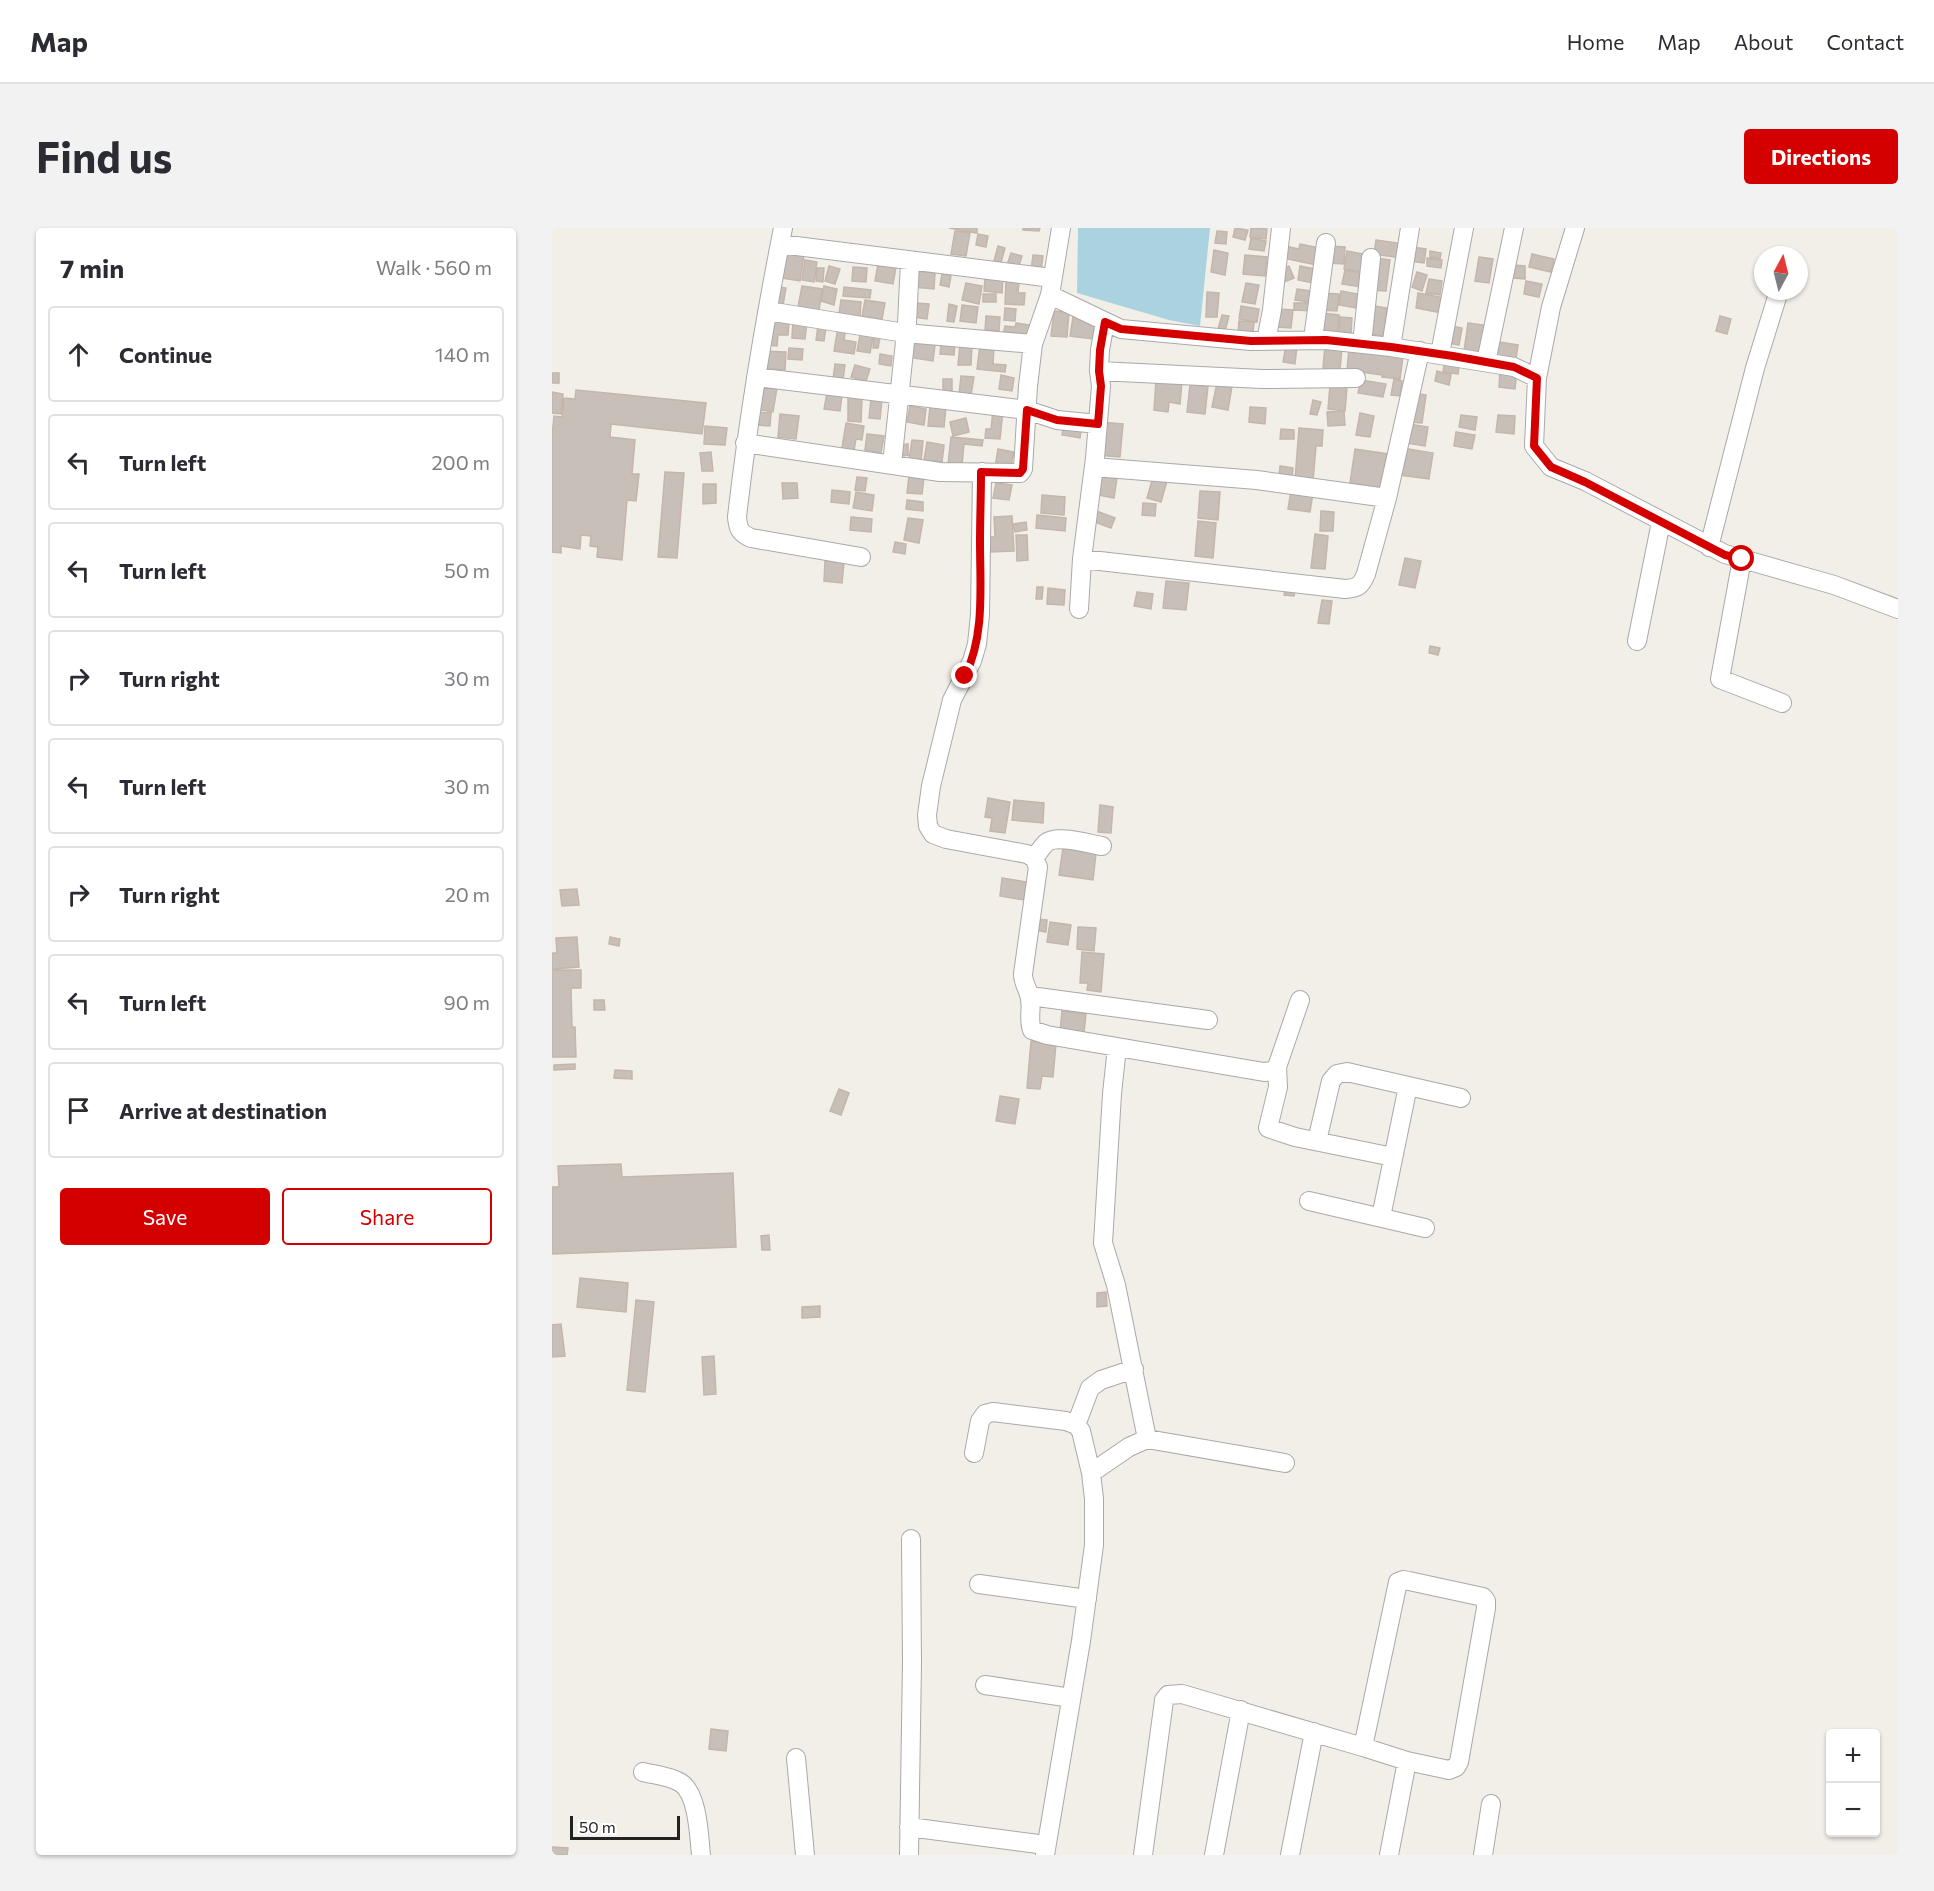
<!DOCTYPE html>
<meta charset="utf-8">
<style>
body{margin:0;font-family:Commissioner,sans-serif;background:#f2f2f3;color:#2b2b33}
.controls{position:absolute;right:18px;bottom:18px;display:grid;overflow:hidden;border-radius:6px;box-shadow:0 2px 4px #0004}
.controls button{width:54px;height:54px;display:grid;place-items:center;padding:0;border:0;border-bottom:2px solid #e1e1e2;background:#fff;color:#2b2b33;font:30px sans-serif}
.compass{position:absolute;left:1202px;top:18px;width:54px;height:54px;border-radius:50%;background:#fff;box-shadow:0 2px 4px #0004;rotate:7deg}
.scale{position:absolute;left:18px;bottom:15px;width:110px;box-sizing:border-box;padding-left:6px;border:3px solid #222;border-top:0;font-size:16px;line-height:21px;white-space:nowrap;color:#222;-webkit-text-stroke:4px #fff;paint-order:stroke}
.stop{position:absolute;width:18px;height:18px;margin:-14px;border:4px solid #d40000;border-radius:50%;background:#fff}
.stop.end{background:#d40000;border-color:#fff;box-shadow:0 2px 6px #0008}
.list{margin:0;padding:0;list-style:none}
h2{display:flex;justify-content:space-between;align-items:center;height:78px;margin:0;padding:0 24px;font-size:26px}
h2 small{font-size:20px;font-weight:400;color:#7c7c81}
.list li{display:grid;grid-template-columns:39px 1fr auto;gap:18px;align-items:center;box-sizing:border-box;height:96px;margin:0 12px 12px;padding:0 12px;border:2px solid #e1e1e2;border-radius:6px}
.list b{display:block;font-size:22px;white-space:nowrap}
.list em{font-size:20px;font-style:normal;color:#7c7c81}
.actions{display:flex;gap:12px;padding:18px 24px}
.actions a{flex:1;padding:14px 0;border:2px solid #d40000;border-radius:6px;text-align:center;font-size:21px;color:#d40000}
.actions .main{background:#d40000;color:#fff}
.icon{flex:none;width:33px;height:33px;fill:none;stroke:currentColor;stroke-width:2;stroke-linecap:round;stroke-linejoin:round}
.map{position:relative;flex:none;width:1346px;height:1627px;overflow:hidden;border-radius:6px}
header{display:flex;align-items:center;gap:36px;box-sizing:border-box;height:84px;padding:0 30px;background:#fff;border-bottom:2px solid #e1e1e2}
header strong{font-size:28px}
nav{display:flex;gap:33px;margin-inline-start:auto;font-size:21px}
.intro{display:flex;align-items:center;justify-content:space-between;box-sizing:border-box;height:144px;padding:0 36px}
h1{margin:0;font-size:42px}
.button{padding:15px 27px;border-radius:6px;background:#d40000;color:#fff;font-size:21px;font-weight:700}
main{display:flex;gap:36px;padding:0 36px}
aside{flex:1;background:#fff;border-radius:6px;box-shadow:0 2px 4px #0004}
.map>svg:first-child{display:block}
.water{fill:#aad3df}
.building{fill:#c7bfb8;stroke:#c4b6ab;stroke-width:1.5}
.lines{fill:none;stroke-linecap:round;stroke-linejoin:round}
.minor-casing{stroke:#a9a9a9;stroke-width:20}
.minor{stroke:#fff;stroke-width:18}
.route{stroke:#d40000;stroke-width:8}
</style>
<header>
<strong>Map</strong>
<nav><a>Home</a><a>Map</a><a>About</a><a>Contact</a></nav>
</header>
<div class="intro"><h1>Find us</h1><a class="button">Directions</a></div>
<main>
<aside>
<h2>7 min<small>Walk · 560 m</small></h2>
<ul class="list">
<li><svg class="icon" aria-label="ahead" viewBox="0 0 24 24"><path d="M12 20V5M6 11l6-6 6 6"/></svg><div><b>Continue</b></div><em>140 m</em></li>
<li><svg class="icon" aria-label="left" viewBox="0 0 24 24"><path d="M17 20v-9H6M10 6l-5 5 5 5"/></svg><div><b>Turn left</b></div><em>200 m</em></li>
<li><svg class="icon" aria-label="left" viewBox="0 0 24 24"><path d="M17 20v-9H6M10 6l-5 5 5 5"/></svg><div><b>Turn left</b></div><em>50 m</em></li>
<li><svg class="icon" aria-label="right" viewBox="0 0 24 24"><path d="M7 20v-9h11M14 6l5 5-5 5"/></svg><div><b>Turn right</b></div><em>30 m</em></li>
<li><svg class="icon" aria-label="left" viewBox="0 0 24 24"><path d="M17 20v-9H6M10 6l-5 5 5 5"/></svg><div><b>Turn left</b></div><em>30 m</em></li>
<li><svg class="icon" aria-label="right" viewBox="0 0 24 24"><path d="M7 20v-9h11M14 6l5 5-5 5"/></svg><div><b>Turn right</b></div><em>20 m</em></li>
<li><svg class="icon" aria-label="left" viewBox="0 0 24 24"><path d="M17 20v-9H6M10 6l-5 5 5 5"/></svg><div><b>Turn left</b></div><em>90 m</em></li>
<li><svg class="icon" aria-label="arrive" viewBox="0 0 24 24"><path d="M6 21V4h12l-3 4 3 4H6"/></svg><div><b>Arrive at destination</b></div></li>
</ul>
<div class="actions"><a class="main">Save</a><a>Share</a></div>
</aside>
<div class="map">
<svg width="1346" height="1627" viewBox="0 0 1346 1627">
<rect width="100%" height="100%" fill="#f2efe9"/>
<path class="water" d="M 526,0 L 658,0 L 648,98 L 617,92 L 525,65 Z"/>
<path class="building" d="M 397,0 L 425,0 L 425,5 Z
M 471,0 L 488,0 L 487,3 L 471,2 Z
M 683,0 L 696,2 L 693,12 L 681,9 Z
M 699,0 L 715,1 L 714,11 L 698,9 Z
M 403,3 L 418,5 L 414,28 L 399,26 Z
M 665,3 L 675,4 L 674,16 L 663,15 Z
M 426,6 L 436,8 L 434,19 L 424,17 Z
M 699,10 L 714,13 L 712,23 L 697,21 Z
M 824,12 L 851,16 L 849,30 L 822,26 Z
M 748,16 L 768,20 L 765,37 L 726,29 L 728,17 L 747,21 Z
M 446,18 L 453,20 L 449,35 L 442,33 Z
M 776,18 L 793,19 L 792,36 L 775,35 Z
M 859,19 L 874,21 L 872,35 L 858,33 Z
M 662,22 L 676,25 L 673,47 L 659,44 Z
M 795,23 L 816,27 L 813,45 L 792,41 Z
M 878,23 L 889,25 L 888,31 L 878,29 Z
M 233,24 L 252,27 L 248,53 L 229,50 Z
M 459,25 L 470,28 L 467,38 L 456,34 Z
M 980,26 L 1002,31 L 999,44 L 977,39 Z
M 481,27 L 491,28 L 489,44 L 479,43 Z
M 693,27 L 715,29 L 713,48 L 691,46 Z
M 927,29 L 941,31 L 937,55 L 923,53 Z
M 824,30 L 838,32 L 834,63 L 820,62 Z
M 875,30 L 890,32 L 889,40 L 875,38 Z
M 253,32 L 265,34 L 262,54 L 250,52 Z
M 326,36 L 344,39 L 341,56 L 323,53 Z
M 962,37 L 973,38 L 973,51 L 961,50 Z
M 277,38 L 288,41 L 283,56 L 273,53 Z
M 737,38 L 742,50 L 732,54 L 728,42 Z
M 748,38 L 769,42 L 766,56 L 746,52 Z
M 301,39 L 315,40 L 314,54 L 300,53 Z
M 265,40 L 272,40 L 271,54 L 264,53 Z
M 793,42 L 811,45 L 809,59 L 790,56 Z
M 362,43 L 383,45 L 382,61 L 361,59 Z
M 865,44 L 875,47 L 870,63 L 860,59 Z
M 390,46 L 399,48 L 397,59 L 388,57 Z
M 433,49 L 451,51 L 450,65 L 432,63 Z
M 877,51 L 890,53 L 888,67 L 874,65 Z
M 454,53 L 467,54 L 466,65 L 473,65 L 472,77 L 453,76 Z
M 974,53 L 990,56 L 987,69 L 972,66 Z
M 414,55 L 430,58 L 427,76 L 410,72 Z
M 694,55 L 707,57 L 703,76 L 690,74 Z
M 222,58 L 234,60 L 231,77 L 220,75 Z
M 250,58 L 270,61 L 267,83 L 246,79 Z
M 272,58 L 285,61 L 282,77 L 269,73 Z
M 292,59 L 319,62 L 318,70 L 291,68 Z
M 745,61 L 759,63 L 757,74 L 743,72 Z
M 789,63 L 806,66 L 804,80 L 787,77 Z
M 655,64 L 667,65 L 665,89 L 654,89 Z
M 769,65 L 787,66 L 785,83 L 768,82 Z
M 866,65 L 893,70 L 890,85 L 864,80 Z
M 431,66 L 444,66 L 444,74 L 431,74 Z
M 289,72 L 309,74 L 308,88 L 287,86 Z
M 313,72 L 333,75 L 330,91 L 310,88 Z
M 363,75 L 377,76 L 375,91 L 361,89 Z
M 742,75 L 764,75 L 763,83 L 742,82 Z
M 397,76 L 405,78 L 402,94 L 395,93 Z
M 410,77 L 426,79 L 424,95 L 408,93 Z
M 817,77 L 835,80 L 831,108 L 813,105 Z
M 689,78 L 707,81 L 705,94 L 687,91 Z
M 453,80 L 464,81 L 463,93 L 452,92 Z
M 727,81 L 741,82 L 739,100 L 725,99 Z
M 502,83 L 517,84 L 515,109 L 499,108 Z
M 770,85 L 787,87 L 785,108 L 768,106 Z
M 670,87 L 677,88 L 673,103 L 666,101 Z
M 434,88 L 448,89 L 447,103 L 433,102 Z
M 1168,88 L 1179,91 L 1175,106 L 1164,103 Z
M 521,89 L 543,92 L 541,111 L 518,108 Z
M 788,89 L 800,90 L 799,105 L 787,104 Z
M 216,92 L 237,94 L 236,107 L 226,107 L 225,118 L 214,117 Z
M 241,93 L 255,94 L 253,111 L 240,110 Z
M 687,93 L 702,94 L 701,105 L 686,105 Z
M 464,95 L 483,98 L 481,112 L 451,107 L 453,98 L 463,99 Z
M 916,95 L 937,98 L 933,126 L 912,123 Z
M 894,97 L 910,100 L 907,117 L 891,114 Z
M 266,98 L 274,99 L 272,113 L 264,112 Z
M 286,99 L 294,100 L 292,112 L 304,114 L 302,126 L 282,123 Z
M 309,102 L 322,104 L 318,125 L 305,123 Z
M 323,103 L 329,104 L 326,120 L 321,120 Z
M 359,105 L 384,109 L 381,133 L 356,129 Z
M 947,114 L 966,117 L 964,131 L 944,127 Z
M 389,115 L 403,116 L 402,127 L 388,126 Z
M 408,116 L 420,117 L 419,137 L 406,137 Z
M 734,116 L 745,118 L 743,136 L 731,134 Z
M 428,117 L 442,119 L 441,136 L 454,137 L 453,144 L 425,141 Z
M 773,117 L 790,119 L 788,142 L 771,140 Z
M 237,120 L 251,121 L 250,132 L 236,131 Z
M 797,120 L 851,128 L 848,151 L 830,149 L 830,147 L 795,142 Z
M 210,123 L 234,124 L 233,142 L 209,140 Z
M 328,126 L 340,128 L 339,138 L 327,136 Z
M 893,131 L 908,133 L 906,146 L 891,144 Z
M 283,136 L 293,137 L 291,152 L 281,151 Z
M 303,137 L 318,141 L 314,153 L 299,149 Z
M 948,140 L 965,142 L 963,161 L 947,159 Z
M 885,143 L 899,147 L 897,157 L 883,153 Z
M 0,145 L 7,145 L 7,155 L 0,155 Z
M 449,147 L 462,150 L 460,163 L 447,161 Z
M 409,148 L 422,149 L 419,167 L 407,166 Z
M 391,151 L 400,151 L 400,163 L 391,163 Z
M 842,151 L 850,153 L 848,168 L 839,167 Z
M 604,152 L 630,154 L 628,176 L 617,174 L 616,184 L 602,182 Z
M 809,152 L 834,156 L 831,169 L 806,165 Z
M 665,155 L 680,158 L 676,182 L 660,179 Z
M 638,157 L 656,158 L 653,186 L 635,184 Z
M 778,157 L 795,159 L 793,183 L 776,181 Z
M 208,158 L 225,160 L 221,184 L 204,181 Z
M 24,162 L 154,175 L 150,206 L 59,196 L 58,209 L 83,212 L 80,246 L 87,246 L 84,273 L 75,272 L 70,332 L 45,329 L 46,319 L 38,318 L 39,308 L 29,307 L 28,321 L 9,318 L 9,325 L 0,324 L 0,209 L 2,188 L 10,189 L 12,170 L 23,171 Z
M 0,164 L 11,166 L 9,186 L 0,185 Z
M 275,165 L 290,167 L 288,183 L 272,181 Z
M 862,165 L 874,167 L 870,195 L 858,194 Z
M 296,168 L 310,169 L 309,194 L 296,193 Z
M 319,171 L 330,172 L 328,191 L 317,190 Z
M 761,172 L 769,174 L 765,187 L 758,186 Z
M 358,178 L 374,181 L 372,197 L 355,194 Z
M 378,178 L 394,179 L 392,199 L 376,198 Z
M 698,179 L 714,180 L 713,196 L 697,194 Z
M 441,182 L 451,183 L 448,211 L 433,210 L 434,201 L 439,201 Z
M 792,183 L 793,197 L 776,198 L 775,184 Z
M 204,184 L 219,185 L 218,198 L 203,197 Z
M 808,185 L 822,188 L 818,209 L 804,207 Z
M 228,186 L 247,188 L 244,211 L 226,209 Z
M 909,187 L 925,189 L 923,202 L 907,199 Z
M 946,187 L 963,188 L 962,206 L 944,204 Z
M 414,190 L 417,204 L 401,208 L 398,194 Z
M 512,193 L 530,195 L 528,210 L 510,207 Z
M 547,194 L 571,196 L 568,229 L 544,227 Z
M 294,195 L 312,198 L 310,212 L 304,211 L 301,228 L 289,226 Z
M 857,196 L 876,199 L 873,218 L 854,215 Z
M 153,198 L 175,200 L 173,217 L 152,216 Z
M 747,200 L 771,202 L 770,218 L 764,218 L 761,253 L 743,252 Z
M 729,201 L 742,202 L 742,211 L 728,211 Z
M 904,204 L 923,207 L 920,221 L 902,218 Z
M 315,206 L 332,208 L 329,225 L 313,222 Z
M 399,209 L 431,212 L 430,218 L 412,216 L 410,237 L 396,236 Z
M 360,212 L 371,213 L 369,233 L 357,231 Z
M 375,214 L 392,217 L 390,234 L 372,232 Z
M 356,216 L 356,227 L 350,228 L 350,217 Z
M 850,220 L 881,225 L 877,251 L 847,247 Z
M 446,221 L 462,224 L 458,242 L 443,239 Z
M 803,221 L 836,226 L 830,263 L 820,261 L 820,259 L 798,255 Z
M 159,224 L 161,243 L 150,243 L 148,225 Z
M 728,238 L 741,240 L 740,250 L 727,249 Z
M 113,244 L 132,245 L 125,330 L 106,329 Z
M 357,247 L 372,249 L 370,266 L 355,265 Z
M 549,248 L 565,250 L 562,270 L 546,267 Z
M 305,249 L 315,250 L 313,263 L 303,262 Z
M 601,249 L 615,253 L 609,274 L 595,270 Z
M 230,255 L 245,255 L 246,270 L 231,271 Z
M 444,255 L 460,257 L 457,272 L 441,270 Z
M 151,256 L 164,256 L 164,275 L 151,276 Z
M 280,262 L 298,264 L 297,276 L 279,274 Z
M 739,262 L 761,265 L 758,284 L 736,281 Z
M 648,263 L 668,264 L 666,292 L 646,290 Z
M 304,264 L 322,267 L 320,283 L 301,280 Z
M 490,267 L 513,269 L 512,287 L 489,285 Z
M 355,272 L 371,274 L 371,283 L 354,281 Z
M 591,275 L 604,276 L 603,288 L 590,287 Z
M 539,281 L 563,290 L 559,300 L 535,291 Z
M 769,283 L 782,284 L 781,303 L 768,303 Z
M 485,287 L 514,290 L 513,303 L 484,300 Z
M 460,288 L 462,323 L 438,324 L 437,309 L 443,309 L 442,289 Z
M 299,289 L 320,291 L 319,304 L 298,302 Z
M 356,290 L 371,292 L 367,315 L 352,312 Z
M 646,293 L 664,295 L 661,330 L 643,328 Z
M 474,294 L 475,302 L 463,304 L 461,296 Z
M 763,306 L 776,308 L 773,341 L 759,340 Z
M 464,307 L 475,307 L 476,332 L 465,333 Z
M 343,314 L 354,316 L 353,326 L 341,324 Z
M 853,330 L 869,333 L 863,360 L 847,357 Z
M 273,333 L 292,334 L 290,355 L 272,353 Z
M 614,353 L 637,355 L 634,382 L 611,380 Z
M 734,356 L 744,357 L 742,368 L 732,367 Z
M 485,359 L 491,359 L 490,371 L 484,371 Z
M 496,360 L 513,362 L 512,377 L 495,376 Z
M 585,364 L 601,366 L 599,381 L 582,378 Z
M 770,372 L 780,373 L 777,396 L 766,395 Z
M 878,418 L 888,420 L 886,427 L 877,425 Z
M 436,570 L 458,574 L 453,605 L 438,603 L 440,590 L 433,589 Z
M 462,572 L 492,575 L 491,595 L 460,592 Z
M 548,577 L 561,579 L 559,605 L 546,604 Z
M 512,613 L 545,617 L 541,652 L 507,647 Z
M 450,650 L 475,654 L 472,672 L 448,668 Z
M 25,661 L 27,677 L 10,678 L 8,662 Z
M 484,691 L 495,692 L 494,704 L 483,702 Z
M 498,694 L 519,697 L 516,717 L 495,714 Z
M 526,699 L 544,700 L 542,723 L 525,721 Z
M 25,709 L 27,739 L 0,741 L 0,725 L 5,725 L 4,710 Z
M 58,709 L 68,711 L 67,718 L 57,716 Z
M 530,724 L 552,726 L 549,764 L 535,762 L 536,755 L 528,755 Z
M 0,742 L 29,742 L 29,760 L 19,760 L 20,799 L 23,799 L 24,829 L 0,829 Z
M 42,772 L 52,772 L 53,782 L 42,782 Z
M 510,783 L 534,786 L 532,805 L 508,803 Z
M 479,813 L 504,816 L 501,849 L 490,848 L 488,861 L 475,860 Z
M 23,836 L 23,841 L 2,842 L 2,837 Z
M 63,842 L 80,843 L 80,851 L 62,850 Z
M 287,861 L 297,865 L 289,887 L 278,883 Z
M 448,868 L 467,871 L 463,896 L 444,893 Z
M 69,936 L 70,949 L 181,945 L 184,1019 L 0,1026 L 0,959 L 7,959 L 6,938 Z
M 217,1007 L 218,1022 L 210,1022 L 209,1008 Z
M 28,1050 L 76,1055 L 74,1084 L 25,1079 Z
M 554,1064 L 555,1078 L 545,1079 L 545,1065 Z
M 84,1072 L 102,1074 L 93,1164 L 75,1162 Z
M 268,1078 L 268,1089 L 250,1090 L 250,1079 Z
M 9,1096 L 13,1128 L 0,1129 L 0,1097 Z
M 162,1128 L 164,1166 L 152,1167 L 150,1129 Z
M 159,1501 L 176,1503 L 174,1523 L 157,1521 Z
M 0,1619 L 16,1620 L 15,1627 L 0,1627 Z"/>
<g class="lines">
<defs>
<path id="minor" d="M 231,0 C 212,96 196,192 185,289 C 186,301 188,305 199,310 L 309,329
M 1023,0 L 999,79 L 985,150 L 982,218 L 999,239 L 1033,253 L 1173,326 L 1282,357 L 1346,381
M 228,16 L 500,50
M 498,67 L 569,101 L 699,113 L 774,112 L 839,119 L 962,139 L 985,150
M 216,83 L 353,105 L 481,116
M 761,111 L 774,15
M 714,113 L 720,82 L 729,0
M 810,116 L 819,30
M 839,119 L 858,0
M 888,126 L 912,0
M 934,134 L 962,0
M 547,143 L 710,151 L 804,150
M 204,149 L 475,182 L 505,192 L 546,196
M 193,215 L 388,244 L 468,245 L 471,241 L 476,158 L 481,116 L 498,67 L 509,0
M 340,236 L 355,95 L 358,34
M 542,239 L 705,252 L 835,270
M 430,244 L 428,387 L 425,416 L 420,433 L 400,472 L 379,558 L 375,587 L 376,598 L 381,606 L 394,611 L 475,626 L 482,630 L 486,639 L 471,746 C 471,756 477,762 478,771 C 480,781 476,792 480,802 L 495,807 L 712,844 L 720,843 L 725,839 L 748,772
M 1157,319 L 1203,140 L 1226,66
M 530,331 L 793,361 C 806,360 809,358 814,346 L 835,270 L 868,123
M 1190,331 L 1168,451 L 1230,475
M 527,381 L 530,331 L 543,230 L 549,158 L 547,143 L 548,122 L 553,94
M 1085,413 L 1109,294
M 482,630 C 486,625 490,619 494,615 C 505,606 537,616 550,618
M 478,768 L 656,792
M 565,819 L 560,866 L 551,1015 L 564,1057 L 595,1211
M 725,839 L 726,859 L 716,900 L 743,909 L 841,929
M 765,913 L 779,853 L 785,846 L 795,844 L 909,870
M 757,973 L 873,1000
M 829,989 L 856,858
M 524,1197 L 538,1160 L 549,1152 L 582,1141
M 422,1225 L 428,1193 L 433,1186 L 441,1184 L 514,1193 L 524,1197 L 529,1203 L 539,1245 L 542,1271 L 542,1317 L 529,1413 L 493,1627
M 539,1245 L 577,1219 L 595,1211 L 733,1235
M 427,1356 L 535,1371
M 433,1457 L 519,1470
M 244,1530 L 253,1627
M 91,1544 C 103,1547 118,1548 129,1555 C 146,1566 147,1608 149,1627
M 357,1599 L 494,1617
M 357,1627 L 360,1435 L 359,1311
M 591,1627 L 611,1480 L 612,1472 L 616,1467 L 630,1466 L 811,1519
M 662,1627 L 689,1482
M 738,1627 L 762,1504
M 837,1627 L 855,1533 L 811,1519 L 846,1354 L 851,1352 L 857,1353 L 931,1369 L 934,1373 L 934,1380 L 907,1534 L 904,1539 L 897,1542 L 855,1533
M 931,1627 L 939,1576"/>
</defs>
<use href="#minor" class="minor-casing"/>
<use href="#minor" class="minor"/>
</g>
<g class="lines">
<path class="route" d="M 413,448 C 433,407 428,359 428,314 C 428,291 429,268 429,244 L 468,245 L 471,241 L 475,182 L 505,192 L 546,196 L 549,158 L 547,143 L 548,122 L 553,94 L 569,101 L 699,113 L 774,112 L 839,119 L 901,128 L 962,139 L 985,150 L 982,218 L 999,239 L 1033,254 L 1173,327 L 1190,331"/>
</g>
</svg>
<div class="controls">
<button>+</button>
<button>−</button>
</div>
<svg class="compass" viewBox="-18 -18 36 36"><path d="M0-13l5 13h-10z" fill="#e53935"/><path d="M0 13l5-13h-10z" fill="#7c7c81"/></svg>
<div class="scale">50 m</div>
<div class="stop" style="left:1190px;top:331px"></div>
<div class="stop end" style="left:413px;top:448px"></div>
</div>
</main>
